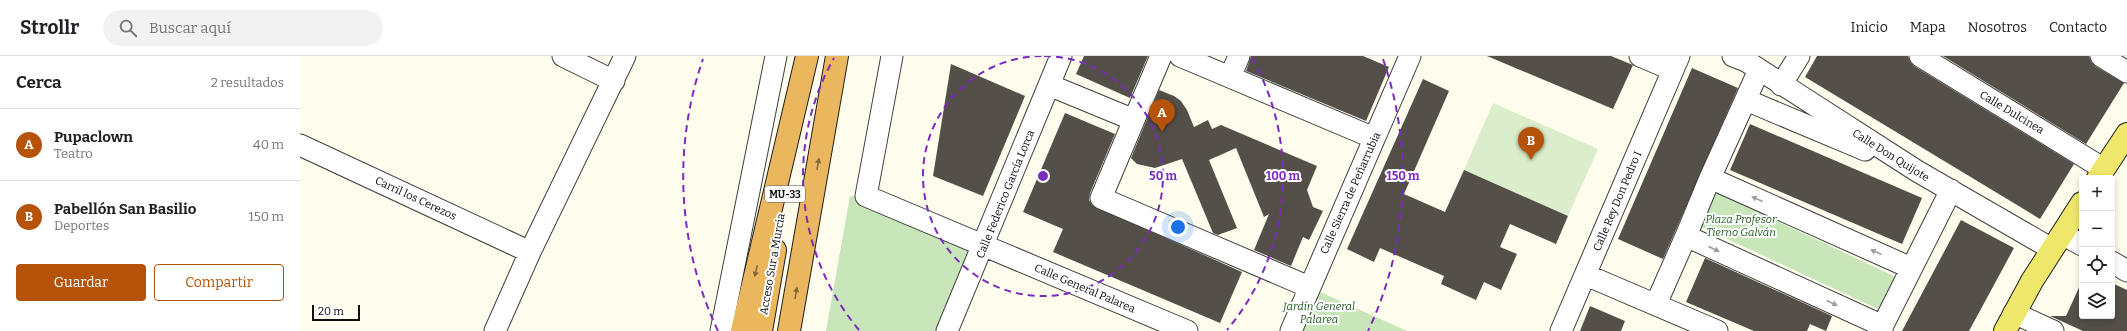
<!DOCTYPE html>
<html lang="es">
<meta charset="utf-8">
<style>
body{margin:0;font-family:Bitter,serif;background:#f2f2f2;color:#202124}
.controls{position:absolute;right:12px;bottom:12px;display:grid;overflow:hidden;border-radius:4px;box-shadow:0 2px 6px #0003}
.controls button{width:36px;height:36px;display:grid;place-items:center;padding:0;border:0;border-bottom:1px solid #e0e0e0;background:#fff;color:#202124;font:20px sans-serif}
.scale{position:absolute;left:12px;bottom:10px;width:48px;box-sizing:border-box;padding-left:4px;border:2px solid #0c0c0c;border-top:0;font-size:11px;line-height:14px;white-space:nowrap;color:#0c0c0c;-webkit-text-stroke:3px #fff;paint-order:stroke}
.you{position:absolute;left:878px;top:171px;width:14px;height:14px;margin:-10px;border:3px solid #fff;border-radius:50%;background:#1a73e8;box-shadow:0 0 0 6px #1a73e833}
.badge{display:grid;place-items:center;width:26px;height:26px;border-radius:50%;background:#b45309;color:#fff;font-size:13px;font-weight:700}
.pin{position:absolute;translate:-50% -33px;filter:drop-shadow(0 1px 2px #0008)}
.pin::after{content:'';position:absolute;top:21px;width:14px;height:12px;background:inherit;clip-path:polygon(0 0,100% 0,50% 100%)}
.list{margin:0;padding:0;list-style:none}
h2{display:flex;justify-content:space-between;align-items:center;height:52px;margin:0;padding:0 16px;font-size:17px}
h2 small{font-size:13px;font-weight:400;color:#757577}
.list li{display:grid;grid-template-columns:26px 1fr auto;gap:12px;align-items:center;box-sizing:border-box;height:72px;padding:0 16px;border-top:1px solid #e0e0e0}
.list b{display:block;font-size:15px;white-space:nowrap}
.list p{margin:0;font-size:13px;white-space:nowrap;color:#757577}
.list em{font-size:13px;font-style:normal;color:#757577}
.actions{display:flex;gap:8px;padding:12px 16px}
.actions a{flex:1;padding:9px 0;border:1px solid #b45309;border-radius:4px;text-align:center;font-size:14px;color:#b45309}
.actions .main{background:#b45309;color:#fff}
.icon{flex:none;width:22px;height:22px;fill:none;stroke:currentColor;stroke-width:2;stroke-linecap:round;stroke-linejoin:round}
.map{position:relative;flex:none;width:1827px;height:275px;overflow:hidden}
header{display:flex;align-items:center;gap:24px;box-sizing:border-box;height:56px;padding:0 20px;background:#fff;border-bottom:1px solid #e0e0e0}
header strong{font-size:19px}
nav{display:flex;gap:22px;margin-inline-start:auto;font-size:14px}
.search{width:280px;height:36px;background:#f2f2f2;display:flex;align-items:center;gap:10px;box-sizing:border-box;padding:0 14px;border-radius:22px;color:#757577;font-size:15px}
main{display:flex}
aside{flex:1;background:#fff}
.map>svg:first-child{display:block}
.green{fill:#c8e6b9}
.pitch{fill:#dbedca}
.building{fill:#544f49}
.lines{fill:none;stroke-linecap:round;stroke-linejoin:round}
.minor-casing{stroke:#3f3f3f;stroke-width:23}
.major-casing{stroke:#1d1d1d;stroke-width:24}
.highway-casing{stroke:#1d1d1d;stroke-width:24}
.minor{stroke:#fff;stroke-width:21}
.major{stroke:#efe76b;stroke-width:22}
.highway{stroke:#ebb75e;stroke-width:22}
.oneway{fill:#876a39}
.oneway2{fill:#9e9e9e}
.ring{fill:none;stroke:#7b2cbf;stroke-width:2;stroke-dasharray:7 5}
.labels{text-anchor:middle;stroke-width:4;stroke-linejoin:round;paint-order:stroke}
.shield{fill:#fff;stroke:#555;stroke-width:1}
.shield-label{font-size:10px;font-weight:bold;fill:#0c0c0c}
.street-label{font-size:11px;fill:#0c0c0c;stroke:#fff}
.park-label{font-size:11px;font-style:italic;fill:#235f21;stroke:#fff}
.centre{fill:#7b2cbf;stroke:#fff;stroke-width:2}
.ring-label{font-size:12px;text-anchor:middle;font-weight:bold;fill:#7b2cbf;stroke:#fff;stroke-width:4;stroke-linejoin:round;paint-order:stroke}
</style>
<header>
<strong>Strollr</strong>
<div class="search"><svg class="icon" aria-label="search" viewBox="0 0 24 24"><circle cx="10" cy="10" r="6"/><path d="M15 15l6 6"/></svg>Buscar aquí</div>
<nav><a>Inicio</a><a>Mapa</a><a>Nosotros</a><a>Contacto</a></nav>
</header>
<main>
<aside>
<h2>Cerca<small>2 resultados</small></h2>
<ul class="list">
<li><span class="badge">A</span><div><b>Pupaclown</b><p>Teatro</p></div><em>40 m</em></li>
<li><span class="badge">B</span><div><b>Pabellón San Basilio</b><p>Deportes</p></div><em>150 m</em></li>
</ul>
<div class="actions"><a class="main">Guardar</a><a>Compartir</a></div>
</aside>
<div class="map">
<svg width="1827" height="275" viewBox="0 0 1827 275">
<rect width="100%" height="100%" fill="#fefded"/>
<path class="green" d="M 1413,135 L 1596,221 L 1580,254 L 1397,169 Z
M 550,140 L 566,140 L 684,189 L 647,275 L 526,275 Z
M 1009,231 L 1107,275 L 991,275 Z"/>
<path class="pitch" d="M 1193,47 L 1298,93 L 1268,160 L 1164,114 Z"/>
<path class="building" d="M 784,0 L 848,0 L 830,42 L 776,18 Z
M 951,0 L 1063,0 L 1089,11 L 1066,65 L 946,15 Z
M 1187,0 L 1311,0 L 1333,9 L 1313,53 Z
M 1517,0 L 1608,0 L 1610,6 L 1614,10 L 1774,108 L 1740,163 L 1505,21 Z
M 1643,0 L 1789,0 L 1791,6 L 1795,10 L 1824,27 L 1786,88 Z
M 651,8 L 725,40 L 683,140 L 633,120 Z
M 1392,12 L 1438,32 L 1363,203 L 1318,183 Z
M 1123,23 L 1149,35 L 1104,138 L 1145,156 L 1164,114 L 1268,160 L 1256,188 L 1210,168 L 1200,191 L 1217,198 L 1201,234 L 1184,226 L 1176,244 L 1141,228 L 1144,220 L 1080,192 L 1074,206 L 1047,193 Z
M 859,34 L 874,40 L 881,45 L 887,54 L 894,71 L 908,64 L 912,73 L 921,69 L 1017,110 L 1007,134 L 1013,151 L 1023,155 L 1009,184 L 1003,181 L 991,210 L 954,194 L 969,158 L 964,161 L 936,92 L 909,104 L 937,172 L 918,179 L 913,177 L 882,103 L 855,112 L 837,108 L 831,102 Z
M 765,57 L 815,78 L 790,137 L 789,144 L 792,149 L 942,216 L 920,267 L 753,196 L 763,173 L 723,156 Z
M 1450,68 L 1622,142 L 1602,188 L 1430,114 Z
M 1661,164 L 1714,192 L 1669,275 L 1602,275 Z
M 1405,202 L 1532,260 L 1526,275 L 1510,268 L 1507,275 L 1454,275 L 1386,246 Z
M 1782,225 L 1782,260 L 1812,260 L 1812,227 L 1827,234 L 1827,275 L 1783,275 L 1750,260 L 1766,260 Z
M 1290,250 L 1325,265 L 1321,275 L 1280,275 Z"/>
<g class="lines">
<defs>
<path id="minor" d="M 263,0 L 314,25
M 592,0 L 566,140 L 887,275
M 861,0 L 801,142 L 1009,231
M 880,0 L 1074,82
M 1340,0 L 1373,14
M 1433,0 L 1446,5 L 1617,115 L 1752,193
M 1620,0 L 1804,113
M 1801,0 L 1827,16
M 930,21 L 939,0
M 749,29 L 834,64
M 1481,29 L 1499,0
M 1446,44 L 1565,94
M 0,89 L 230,196
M 1410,122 L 1459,14
M 1762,178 L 1782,189
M 1812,206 L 1827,215
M 1286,219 L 1417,275
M 1356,248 L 1386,180
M 1714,257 L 1753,275
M 1583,270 L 1386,180 L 1410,122 L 1611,212
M 195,275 L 230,196 L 325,0
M 421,275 L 476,0
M 647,275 L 761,0
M 991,275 L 1110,0
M 1261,275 L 1379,0
M 1580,275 L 1651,134"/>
<path id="major" d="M 1798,122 L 1827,78
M 1705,275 L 1732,225 L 1782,147"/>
<path id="highway" d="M 442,275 L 507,0
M 461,275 L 475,194
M 489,275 L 537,0"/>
</defs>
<use href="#minor" class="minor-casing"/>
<use href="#major" class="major-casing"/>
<use href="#highway" class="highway-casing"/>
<use href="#minor" class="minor"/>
<use href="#major" class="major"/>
<use href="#highway" class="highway"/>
</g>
<defs><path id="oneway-solid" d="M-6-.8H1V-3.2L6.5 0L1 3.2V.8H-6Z"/></defs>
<g class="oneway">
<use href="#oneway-solid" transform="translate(518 108) rotate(-80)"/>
<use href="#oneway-solid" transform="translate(456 215) rotate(103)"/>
<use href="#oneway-solid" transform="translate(496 237) rotate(-80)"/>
</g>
<g class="oneway2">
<use href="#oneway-solid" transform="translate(1457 143) rotate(-156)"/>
<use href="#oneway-solid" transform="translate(1414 193) rotate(25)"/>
<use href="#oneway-solid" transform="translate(1576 196) rotate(-156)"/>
<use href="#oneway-solid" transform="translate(1532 247) rotate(25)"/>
</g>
<g class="ring">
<path d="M744 0A120 120 0 1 1 742 0"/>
<path d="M559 274A240 240 0 0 1 534 2M952 2A240 240 0 0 1 927 274"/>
<path d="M418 275A360 360 0 0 1 403 3M1083 3A360 360 0 0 1 1068 275"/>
</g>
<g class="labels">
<rect class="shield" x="465" y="130" width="40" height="16" rx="3"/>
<g class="shield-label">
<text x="485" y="142">MU-33</text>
</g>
<g class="street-label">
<text transform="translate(1712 56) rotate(31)" y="4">Calle Dulcinea</text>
<text transform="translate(1591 99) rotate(32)" y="4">Calle Don Quijote</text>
<text transform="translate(1050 137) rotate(-66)" y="4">Calle Sierra de Peñarrubia</text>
<text transform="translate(705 138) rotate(-68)" y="4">Calle Federico García Lorca</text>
<text transform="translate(116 142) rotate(25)" y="4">Carril los Cerezos</text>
<text transform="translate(1317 145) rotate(-67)" y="4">Calle Rey Don Pedro I</text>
<text transform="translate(472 208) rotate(-80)" y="4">Acceso Sur a Murcia</text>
<text transform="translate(785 232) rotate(23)" y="4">Calle General Palarea</text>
</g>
<g class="park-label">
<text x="1441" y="167">Plaza Profesor<tspan x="1441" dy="13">Tierno Galván</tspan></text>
<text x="1019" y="254">Jardín General<tspan x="1019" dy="13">Palarea</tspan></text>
</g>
</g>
<circle cx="743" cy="120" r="6" class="centre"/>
<g class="ring-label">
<text x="863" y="124">50 m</text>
<text x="983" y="124">100 m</text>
<text x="1103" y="124">150 m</text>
</g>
</svg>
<div class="controls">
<button>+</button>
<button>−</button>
<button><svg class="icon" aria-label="locate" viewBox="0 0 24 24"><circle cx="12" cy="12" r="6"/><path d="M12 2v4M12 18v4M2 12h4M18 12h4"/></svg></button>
<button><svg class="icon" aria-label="layers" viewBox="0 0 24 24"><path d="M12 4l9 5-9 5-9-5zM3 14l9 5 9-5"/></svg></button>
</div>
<div class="scale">20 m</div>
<div class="you"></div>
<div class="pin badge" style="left:862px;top:76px">A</div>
<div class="pin badge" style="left:1231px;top:104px">B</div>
</div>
</main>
